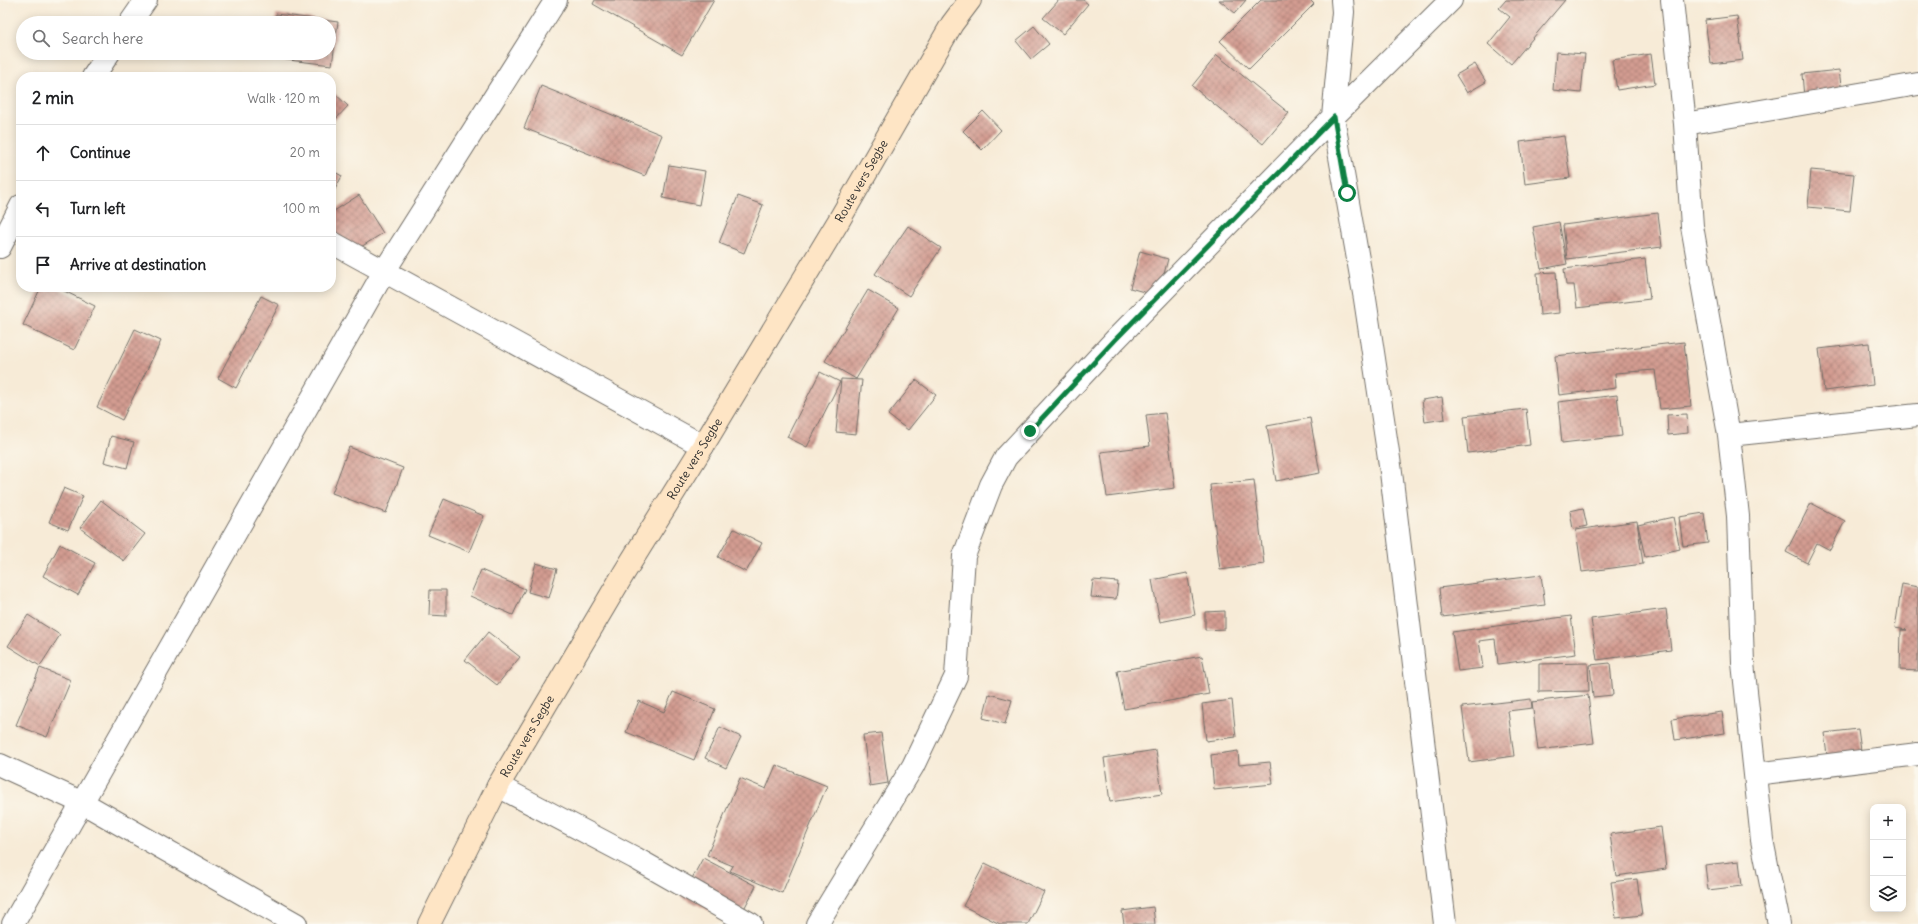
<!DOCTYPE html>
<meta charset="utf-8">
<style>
body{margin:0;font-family:Delius,sans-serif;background:#f6f6f6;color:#202124}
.controls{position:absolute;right:12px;bottom:12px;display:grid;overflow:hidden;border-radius:8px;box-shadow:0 2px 10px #0003}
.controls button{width:36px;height:36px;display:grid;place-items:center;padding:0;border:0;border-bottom:1px solid #e0e0e0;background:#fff;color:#202124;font:20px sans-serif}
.stop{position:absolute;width:12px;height:12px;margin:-9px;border:3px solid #0b8043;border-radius:50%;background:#fff}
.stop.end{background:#0b8043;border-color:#fff;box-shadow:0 1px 4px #0008}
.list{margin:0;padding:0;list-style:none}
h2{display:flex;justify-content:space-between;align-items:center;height:52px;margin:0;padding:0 16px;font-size:17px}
h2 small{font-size:13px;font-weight:400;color:#757577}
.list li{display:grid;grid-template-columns:26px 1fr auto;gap:12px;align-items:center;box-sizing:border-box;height:56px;padding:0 16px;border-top:1px solid #e0e0e0}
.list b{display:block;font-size:15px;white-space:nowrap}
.list em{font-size:13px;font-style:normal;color:#757577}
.icon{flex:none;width:22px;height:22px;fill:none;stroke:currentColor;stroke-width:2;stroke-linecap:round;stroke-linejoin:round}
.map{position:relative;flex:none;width:1918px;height:924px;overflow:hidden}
.search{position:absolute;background:#fff;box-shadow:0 2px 10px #0003;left:16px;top:16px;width:320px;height:44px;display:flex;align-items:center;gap:10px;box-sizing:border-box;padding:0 14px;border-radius:22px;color:#757577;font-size:15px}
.panel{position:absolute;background:#fff;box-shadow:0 2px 10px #0003;left:16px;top:72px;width:320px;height:220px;border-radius:16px}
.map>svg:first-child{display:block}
.building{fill:url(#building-cross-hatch)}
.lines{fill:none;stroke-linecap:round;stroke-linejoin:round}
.street-casing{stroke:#726e67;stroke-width:24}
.secondary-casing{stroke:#726e67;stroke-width:24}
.street{stroke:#fff;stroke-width:22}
.secondary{stroke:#fee5c5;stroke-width:22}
.route{stroke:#0b8043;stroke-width:5}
.labels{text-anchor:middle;stroke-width:3;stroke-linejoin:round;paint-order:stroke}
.street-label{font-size:12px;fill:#2b2b2b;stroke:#fbf7ec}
</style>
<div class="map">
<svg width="1918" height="924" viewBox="0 0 1918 924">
<defs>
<pattern id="building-cross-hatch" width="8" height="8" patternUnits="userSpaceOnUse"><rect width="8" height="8" fill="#d39c91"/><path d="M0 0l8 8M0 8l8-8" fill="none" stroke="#ab7f77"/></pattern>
</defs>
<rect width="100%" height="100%" fill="#fbf7ec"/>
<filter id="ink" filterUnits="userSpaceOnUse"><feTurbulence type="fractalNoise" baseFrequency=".025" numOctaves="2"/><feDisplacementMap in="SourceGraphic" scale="8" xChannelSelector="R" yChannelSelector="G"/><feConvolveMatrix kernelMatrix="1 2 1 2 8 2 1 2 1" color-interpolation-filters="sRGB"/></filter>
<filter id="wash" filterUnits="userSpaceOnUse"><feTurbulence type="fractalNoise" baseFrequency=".012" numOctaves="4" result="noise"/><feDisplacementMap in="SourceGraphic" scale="16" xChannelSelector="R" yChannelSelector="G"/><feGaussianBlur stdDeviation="0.9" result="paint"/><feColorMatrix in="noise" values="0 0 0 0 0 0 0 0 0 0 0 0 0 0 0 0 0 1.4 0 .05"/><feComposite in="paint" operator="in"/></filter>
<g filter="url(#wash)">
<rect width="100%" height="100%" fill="#f7ebd7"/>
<g id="blocks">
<path class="building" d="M 595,0 L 714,0 L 682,55 L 593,4 Z
M 1059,0 L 1083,0 L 1088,4 L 1063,34 L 1043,18 Z
M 1219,0 L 1246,0 L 1235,13 Z
M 1261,0 L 1310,0 L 1314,4 L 1249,69 L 1220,41 Z
M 1506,0 L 1565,0 L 1511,64 L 1488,44 L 1510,17 L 1499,8 Z
M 276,14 L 338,22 L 332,65 L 271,58 L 272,53 L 329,53 L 329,23 L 275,23 Z
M 1737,16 L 1743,60 L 1711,64 L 1705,20 Z
M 1034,26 L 1049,44 L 1031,59 L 1016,41 Z
M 1556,52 L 1585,54 L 1581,93 L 1553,90 Z
M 1651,54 L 1655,84 L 1617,90 L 1612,60 Z
M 1217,55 L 1289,113 L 1263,144 L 1192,86 Z
M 1475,64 L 1486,82 L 1467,93 L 1456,75 Z
M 1839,70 L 1842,93 L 1804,97 L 1802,74 Z
M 541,86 L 662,135 L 645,176 L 524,128 Z
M 331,90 L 348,106 L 335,120 L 331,116 Z
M 983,111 L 1001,130 L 982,150 L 963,131 Z
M 1564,136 L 1570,178 L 1525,184 L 1520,142 Z
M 669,165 L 705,171 L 699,205 L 663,198 Z
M 331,170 L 342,176 L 331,197 Z
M 1811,170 L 1854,174 L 1850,211 L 1808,207 Z
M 359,195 L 383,233 L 345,257 L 331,235 L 331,213 Z
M 738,196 L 763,205 L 744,253 L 719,243 Z
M 1658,213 L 1662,247 L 1567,259 L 1563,225 Z
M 1559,222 L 1567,264 L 1541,269 L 1533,227 Z
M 908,226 L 941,248 L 909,296 L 875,274 Z
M 1140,251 L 1168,259 L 1158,296 L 1130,288 Z
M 1645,259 L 1650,299 L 1577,308 L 1574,285 L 1566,285 L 1564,269 Z
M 1556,272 L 1559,313 L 1540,315 L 1537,273 Z
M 41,287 L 56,287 L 95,306 L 74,350 L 23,325 Z
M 868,290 L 899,308 L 856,379 L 825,361 Z
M 261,296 L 279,305 L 236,388 L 218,378 Z
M 135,329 L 161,341 L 122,420 L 97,407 Z
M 1684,342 L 1691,406 L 1660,409 L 1655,370 L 1615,373 L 1616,388 L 1559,395 L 1555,356 Z
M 1869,343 L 1873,385 L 1824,391 L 1819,349 Z
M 820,372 L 840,382 L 807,447 L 787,437 Z
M 841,379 L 862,380 L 856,434 L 836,432 Z
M 916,380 L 936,395 L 908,430 L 888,415 Z
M 1617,395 L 1622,436 L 1562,443 L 1558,402 Z
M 1442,397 L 1445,419 L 1425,422 L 1422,400 Z
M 1526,409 L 1530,445 L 1468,453 L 1464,416 Z
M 1165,413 L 1175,488 L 1107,497 L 1101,452 L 1150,446 L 1146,415 Z
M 1687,414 L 1688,433 L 1668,435 L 1667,415 Z
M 1310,418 L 1320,473 L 1276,481 L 1267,426 Z
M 111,436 L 134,442 L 127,468 L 104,462 Z
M 349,447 L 403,468 L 386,513 L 332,493 Z
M 1254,480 L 1264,564 L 1220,570 L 1210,485 Z
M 64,488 L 83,496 L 68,530 L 49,522 Z
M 444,499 L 484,516 L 469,552 L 428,535 Z
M 101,500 L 145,534 L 124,561 L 80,528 Z
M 1811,503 L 1845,521 L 1830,550 L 1817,543 L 1807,563 L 1786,552 Z
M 1583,508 L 1587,526 L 1573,529 L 1570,511 Z
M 1704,513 L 1708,543 L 1683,546 L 1679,517 Z
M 1673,517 L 1680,549 L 1645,557 L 1638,525 Z
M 1637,521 L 1643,564 L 1582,572 L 1576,530 Z
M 734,529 L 762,543 L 746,572 L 718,557 Z
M 60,544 L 95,563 L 78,595 L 43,576 Z
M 536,563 L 557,569 L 549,598 L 528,592 Z
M 481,570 L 525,589 L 513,615 L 470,596 Z
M 1187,573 L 1195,615 L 1160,622 L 1152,580 Z
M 1541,575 L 1545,605 L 1442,617 L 1439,588 Z
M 1093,580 L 1118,582 L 1116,599 L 1091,597 Z
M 1902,584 L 1918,587 L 1918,671 L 1900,670 L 1901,630 L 1907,630 L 1895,628 Z
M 430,590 L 446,590 L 446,616 L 429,615 Z
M 1666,609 L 1671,650 L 1597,660 L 1591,619 Z
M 1225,611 L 1225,629 L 1205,630 L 1205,612 Z
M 28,615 L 60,635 L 40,666 L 8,646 Z
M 1571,616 L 1576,654 L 1498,664 L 1495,639 L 1479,641 L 1483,668 L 1458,671 L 1452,632 Z
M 488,632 L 520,657 L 497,685 L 465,660 Z
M 1202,656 L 1209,694 L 1124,709 L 1117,671 Z
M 1588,663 L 1589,691 L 1539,692 L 1539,664 Z
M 1610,663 L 1613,695 L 1593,697 L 1590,665 Z
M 40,668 L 71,680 L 47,737 L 16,725 Z
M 673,692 L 715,709 L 694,760 L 626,732 L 639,701 L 664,712 Z
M 989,694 L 1012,700 L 1005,724 L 983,718 Z
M 1588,695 L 1594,743 L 1538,750 L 1532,702 Z
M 1531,699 L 1532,708 L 1508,711 L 1514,756 L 1469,762 L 1462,707 Z
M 1232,700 L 1236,737 L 1206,741 L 1202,704 Z
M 1722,712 L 1725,733 L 1675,740 L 1672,719 Z
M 720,727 L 741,737 L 726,768 L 705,758 Z
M 1858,729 L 1863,765 L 1829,770 L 1824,733 Z
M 881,733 L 888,783 L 870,786 L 863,735 Z
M 1156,750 L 1162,794 L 1110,802 L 1104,758 Z
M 1238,751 L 1239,765 L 1270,762 L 1273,784 L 1214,790 L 1211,755 Z
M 776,765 L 827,786 L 782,893 L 730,871 L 733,866 L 707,855 L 740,778 L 766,789 Z
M 1661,827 L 1666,869 L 1616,876 L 1610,834 Z
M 703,858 L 756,886 L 736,924 L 682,897 Z
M 1739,861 L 1742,886 L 1708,890 L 1705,865 Z
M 985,863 L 1044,892 L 1028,924 L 1000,924 L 963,906 Z
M 1637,879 L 1642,915 L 1616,918 L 1611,882 Z
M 1153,907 L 1155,924 L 1124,924 L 1122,911 Z"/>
</g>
</g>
<g filter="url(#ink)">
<use href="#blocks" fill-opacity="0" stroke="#726e67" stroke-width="1"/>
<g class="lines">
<defs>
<path id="street" d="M 1342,0 L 1343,12 L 1333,117 L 1365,299 L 1391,472 L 1445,924
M 1672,0 L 1685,124 L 1692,226 L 1729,435 L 1738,516 L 1743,663 L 1762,840 L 1779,924
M 130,23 L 146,0
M 93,77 L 109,53
M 1685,124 L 1918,84
M 331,242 L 703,446
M 0,247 L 21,206
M 1729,435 L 1918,415
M 0,765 L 83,803 L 296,924
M 1755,774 L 1918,754
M 498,786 L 635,858 L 751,924
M 13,924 L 385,270 L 556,0
M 817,924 L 913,766 L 956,676 L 964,556 L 991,485 L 1006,457 L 1115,340 L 1333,117 L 1451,0"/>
<g id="secondary">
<path id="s1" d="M 429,924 L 498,786 L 624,573 L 703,446 L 838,222 L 952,24 L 970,0"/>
</g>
</defs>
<use href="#street" class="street-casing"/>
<use href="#secondary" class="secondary-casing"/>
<use href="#street" class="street"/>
<use href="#secondary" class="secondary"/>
</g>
</g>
<g class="lines" filter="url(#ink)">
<path class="route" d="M 1030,431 L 1115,340 L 1334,117 L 1347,193"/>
</g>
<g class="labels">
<g class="street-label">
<text dy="4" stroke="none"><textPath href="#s1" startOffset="860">Route vers Segbe</textPath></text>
<text dy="4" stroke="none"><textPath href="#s1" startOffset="536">Route vers Segbe</textPath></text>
<text dy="4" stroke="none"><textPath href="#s1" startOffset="212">Route vers Segbe</textPath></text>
</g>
</g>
</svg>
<div class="controls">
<button>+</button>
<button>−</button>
<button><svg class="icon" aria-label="layers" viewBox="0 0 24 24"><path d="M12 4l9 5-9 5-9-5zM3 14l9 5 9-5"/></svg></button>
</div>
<div class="stop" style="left:1347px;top:193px"></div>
<div class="stop end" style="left:1030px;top:431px"></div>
<div class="search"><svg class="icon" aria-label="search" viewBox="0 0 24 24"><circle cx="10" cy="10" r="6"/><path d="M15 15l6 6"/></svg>Search here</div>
<section class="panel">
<h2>2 min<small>Walk · 120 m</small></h2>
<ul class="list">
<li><svg class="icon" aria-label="ahead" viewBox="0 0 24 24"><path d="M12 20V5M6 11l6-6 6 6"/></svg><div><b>Continue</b></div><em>20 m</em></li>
<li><svg class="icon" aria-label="left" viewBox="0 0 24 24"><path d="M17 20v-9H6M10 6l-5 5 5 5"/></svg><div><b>Turn left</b></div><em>100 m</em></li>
<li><svg class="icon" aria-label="arrive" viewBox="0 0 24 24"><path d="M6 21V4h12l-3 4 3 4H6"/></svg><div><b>Arrive at destination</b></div></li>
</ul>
</section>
</div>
